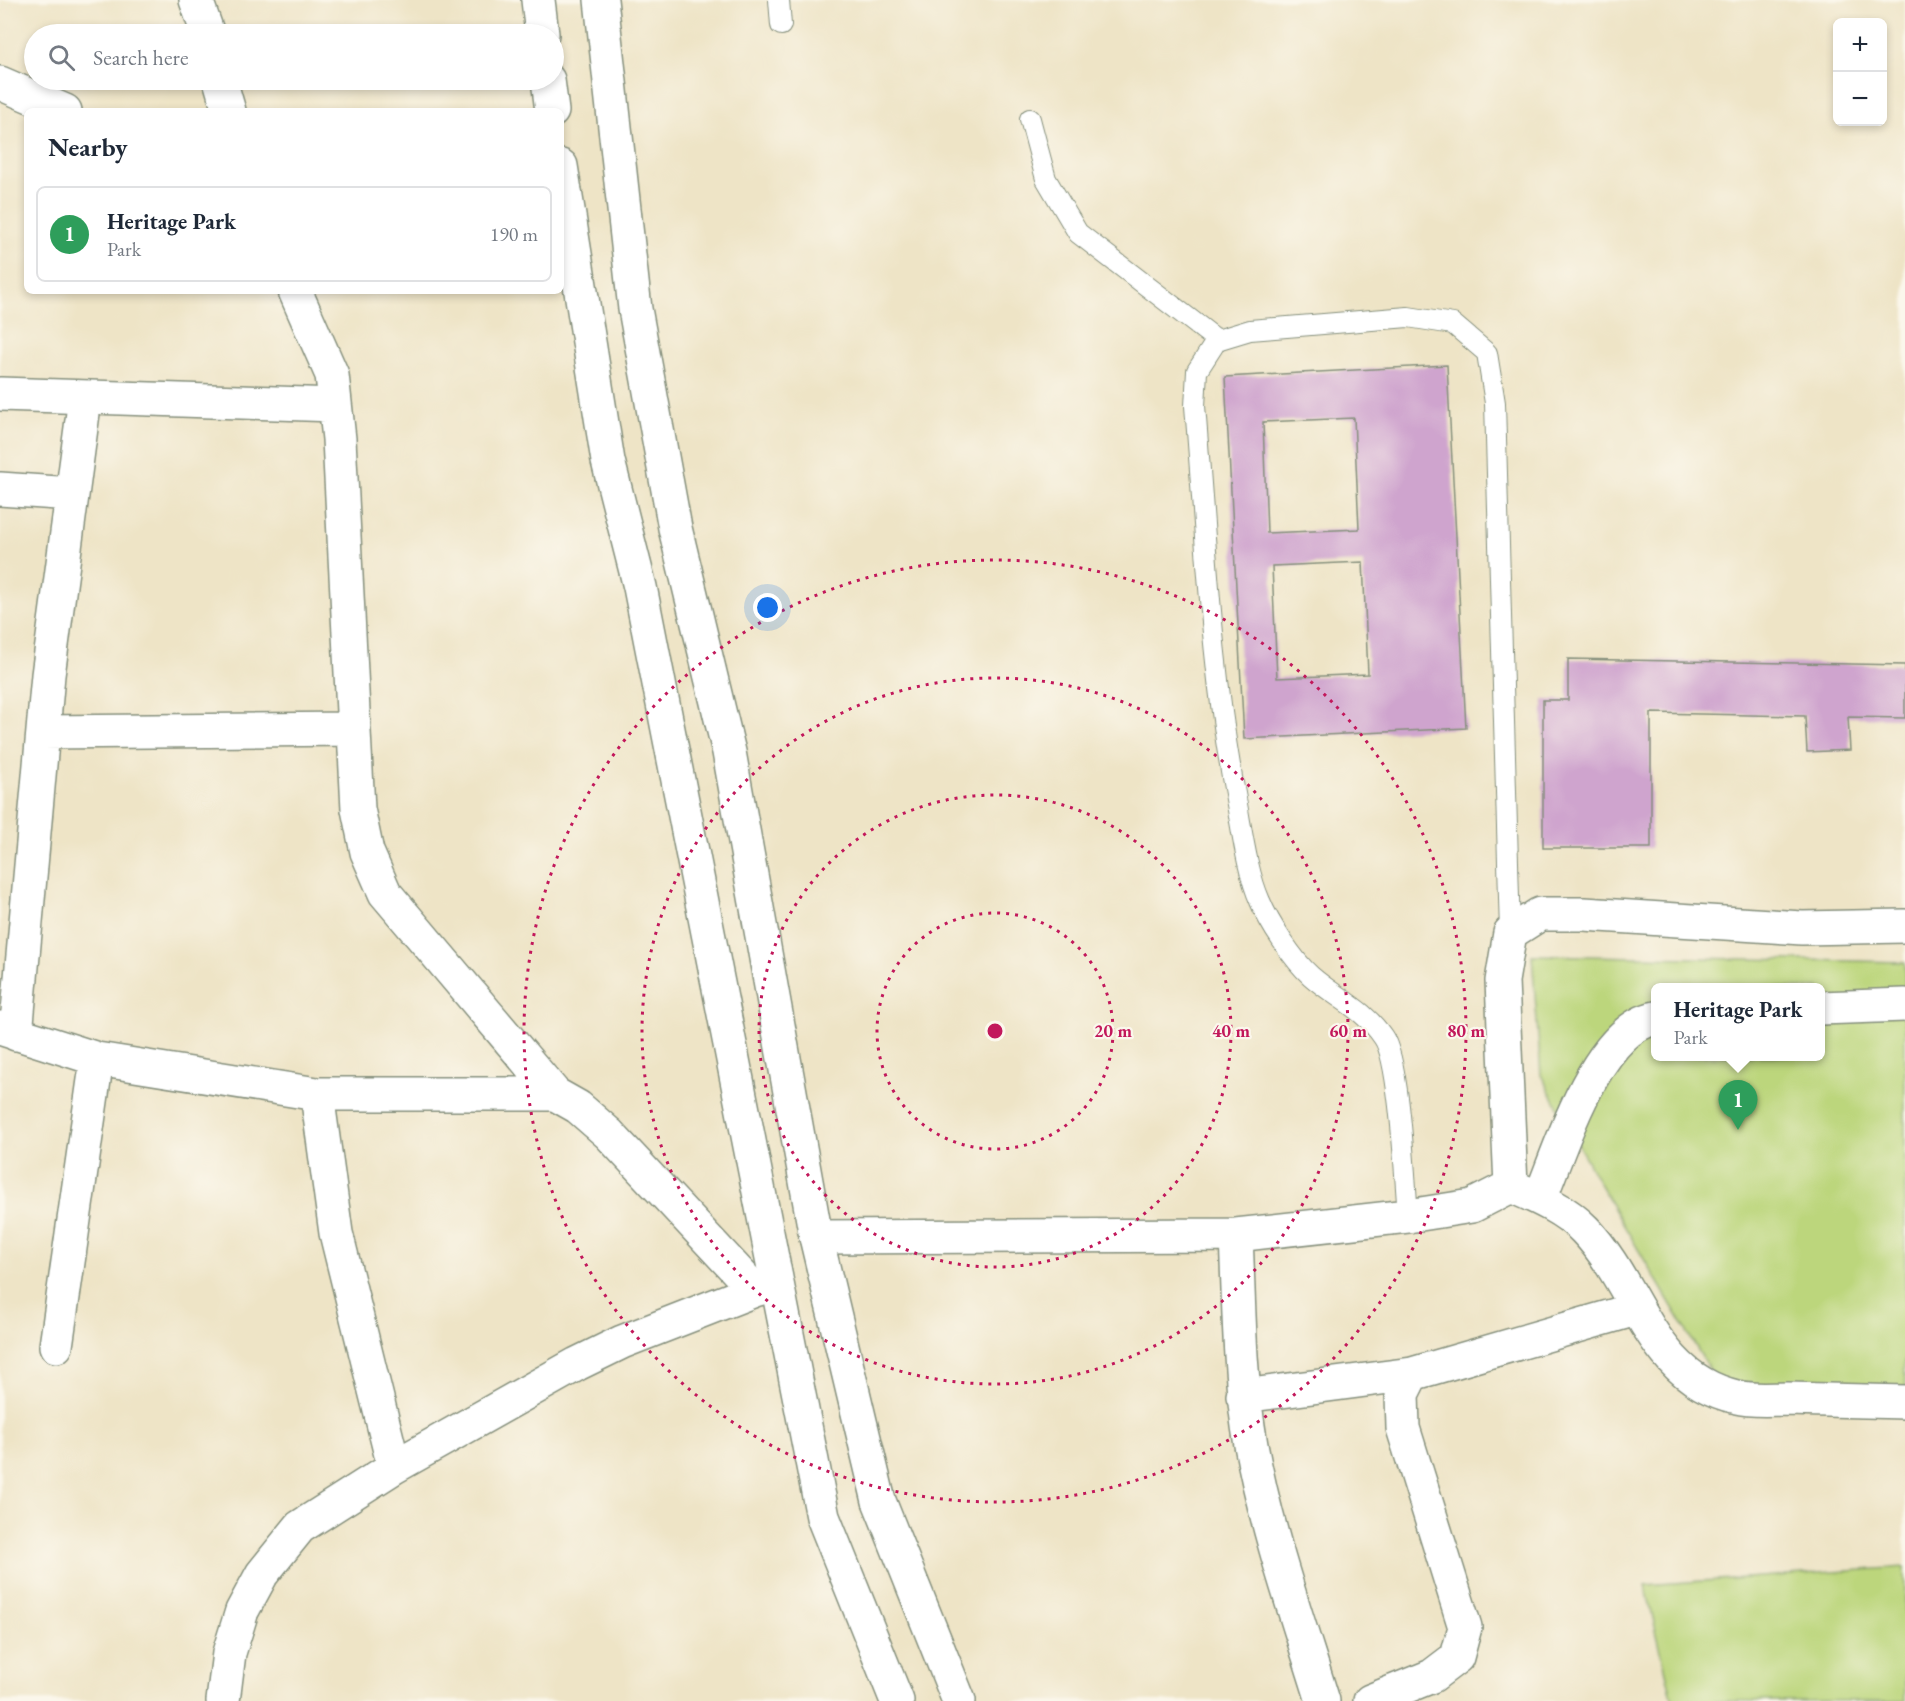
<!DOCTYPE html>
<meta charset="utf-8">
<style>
body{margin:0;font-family:"EB Garamond",serif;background:#f2f2f3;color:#1f2937}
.controls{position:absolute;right:18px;top:18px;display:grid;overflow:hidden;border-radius:9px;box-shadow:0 3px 9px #0003}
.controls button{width:54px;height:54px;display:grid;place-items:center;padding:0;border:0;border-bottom:2px solid #e0e1e3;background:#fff;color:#1f2937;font:30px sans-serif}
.you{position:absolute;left:768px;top:608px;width:21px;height:21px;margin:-15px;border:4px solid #fff;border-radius:50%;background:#1a73e8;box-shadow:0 0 0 9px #1a73e833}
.badge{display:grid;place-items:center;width:39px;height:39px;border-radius:50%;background:#d1495b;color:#fff;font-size:20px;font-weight:700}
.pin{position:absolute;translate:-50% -50px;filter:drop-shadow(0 2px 3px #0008)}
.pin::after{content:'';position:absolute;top:32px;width:21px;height:18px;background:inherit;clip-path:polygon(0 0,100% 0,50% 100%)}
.popup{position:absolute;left:1651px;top:983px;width:174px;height:78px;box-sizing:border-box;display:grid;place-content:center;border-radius:9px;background:#fff;filter:drop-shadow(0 2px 4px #0005);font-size:20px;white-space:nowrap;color:#747a83}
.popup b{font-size:22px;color:#1f2937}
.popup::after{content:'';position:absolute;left:50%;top:100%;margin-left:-12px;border:12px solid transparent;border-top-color:#fff}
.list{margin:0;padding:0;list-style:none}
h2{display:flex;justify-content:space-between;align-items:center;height:78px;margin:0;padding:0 24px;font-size:26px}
h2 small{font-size:20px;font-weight:400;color:#747a83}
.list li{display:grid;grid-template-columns:39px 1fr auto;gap:18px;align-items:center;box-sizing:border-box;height:96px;margin:0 12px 12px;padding:0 12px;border:2px solid #e0e1e3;border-radius:9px}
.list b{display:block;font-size:22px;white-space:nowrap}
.list p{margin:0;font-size:20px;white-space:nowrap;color:#747a83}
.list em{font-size:20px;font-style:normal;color:#747a83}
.icon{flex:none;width:33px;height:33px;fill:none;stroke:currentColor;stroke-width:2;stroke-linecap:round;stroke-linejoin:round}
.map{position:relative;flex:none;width:1905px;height:1701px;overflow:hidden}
.search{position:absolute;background:#fff;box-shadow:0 3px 9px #0003;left:24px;top:24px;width:540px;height:66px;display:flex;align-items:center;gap:15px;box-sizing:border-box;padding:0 21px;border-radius:33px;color:#747a83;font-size:22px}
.panel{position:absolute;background:#fff;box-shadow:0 3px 9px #0003;left:24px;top:108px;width:540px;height:186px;border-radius:9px}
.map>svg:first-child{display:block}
.green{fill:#bcd67b;stroke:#6e8a58;stroke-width:1.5;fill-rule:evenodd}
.building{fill:#cfa4ce;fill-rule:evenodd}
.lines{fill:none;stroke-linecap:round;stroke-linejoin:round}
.lane-casing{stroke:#86907d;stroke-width:22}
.street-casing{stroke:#86907d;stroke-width:36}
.primary-casing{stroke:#86907d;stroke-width:36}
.lane{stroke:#fff;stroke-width:20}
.street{stroke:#fff;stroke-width:33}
.primary{stroke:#fff;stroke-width:33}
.ring{fill:none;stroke:#c2185b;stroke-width:3;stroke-dasharray:3 6}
.centre{fill:#c2185b;stroke:#fbf7ec;stroke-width:3}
.ring-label{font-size:18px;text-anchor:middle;font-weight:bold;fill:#c2185b;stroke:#fbf7ec;stroke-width:4.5;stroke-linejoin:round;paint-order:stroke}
</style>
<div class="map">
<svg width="1905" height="1701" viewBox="0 0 1905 1701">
<rect width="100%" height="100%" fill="#fbf7ec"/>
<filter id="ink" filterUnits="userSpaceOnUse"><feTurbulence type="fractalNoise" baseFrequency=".0167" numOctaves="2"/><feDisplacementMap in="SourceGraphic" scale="12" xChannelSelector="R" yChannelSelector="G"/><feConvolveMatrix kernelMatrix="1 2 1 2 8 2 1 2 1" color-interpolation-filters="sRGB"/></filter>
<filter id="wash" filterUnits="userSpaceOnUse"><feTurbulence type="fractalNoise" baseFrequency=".008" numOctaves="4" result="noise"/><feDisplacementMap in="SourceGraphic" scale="24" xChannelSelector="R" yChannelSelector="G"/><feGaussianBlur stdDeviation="1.35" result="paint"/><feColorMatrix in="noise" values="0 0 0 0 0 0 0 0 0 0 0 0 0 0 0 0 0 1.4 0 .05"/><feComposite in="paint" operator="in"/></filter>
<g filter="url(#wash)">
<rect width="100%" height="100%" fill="#eee4c6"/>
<path class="green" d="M 1532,955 L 1905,962 L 1905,1388 L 1721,1389 L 1600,1185 L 1541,1075 ZM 1656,988 L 1820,988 L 1820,1056 L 1656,1056 Z
M 1905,1567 L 1905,1701 L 1673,1701 L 1645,1585 Z"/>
<g id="blocks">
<path class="building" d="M 1447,365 L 1466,728 L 1244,739 L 1225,377 ZM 1354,418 L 1359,529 L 1267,533 L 1263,422 ZM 1363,562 L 1368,674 L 1277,678 L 1272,566 Z
M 1568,659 L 1905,665 L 1905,718 L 1848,717 L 1850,750 L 1807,752 L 1805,716 L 1651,713 L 1651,848 L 1543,848 L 1543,700 L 1568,700 Z"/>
</g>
</g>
<g filter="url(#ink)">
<use href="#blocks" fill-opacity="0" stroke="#86907d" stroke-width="1.5"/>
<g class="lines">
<defs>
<path id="lane" d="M 779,0 L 781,25
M 1030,119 L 1046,179 L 1078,233 L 1217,340
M 1408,1216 C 1405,1182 1400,1060 1383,1037 C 1363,1008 1336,998 1311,976 C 1293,960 1269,923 1260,901 C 1247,872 1242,830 1236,799 C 1211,670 1206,537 1195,406 L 1197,371 L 1217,340 L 1250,330 L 1408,317 L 1453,324 L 1487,353 L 1495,403 L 1510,933"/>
<path id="street" d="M 196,0 L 208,34
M 220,80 L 229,111
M 0,83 L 65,111
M 295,291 L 332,375 L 339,439 L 358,809 L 367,852 L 385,893 L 555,1094
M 0,394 L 335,405
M 0,489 L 72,494
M 43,732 L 354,729
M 1820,1008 L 1905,1005
M 0,1028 L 97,1059 L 317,1094 L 555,1094 L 578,1107 L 609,1134 L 755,1290 L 776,1284
M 16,1034 L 48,675 L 85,398
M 317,1094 L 336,1233 L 394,1467
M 1511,1186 C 1537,1197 1566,1210 1585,1230 C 1639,1286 1650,1378 1737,1397 C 1752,1401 1771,1399 1787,1399 C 1826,1400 1866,1401 1905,1402
M 1540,1198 C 1561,1148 1596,1029 1656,1018
M 1236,1235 C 1239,1305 1239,1376 1251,1445 C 1267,1532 1297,1617 1323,1701
M 816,1237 L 1236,1235 L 1408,1216 L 1472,1206 L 1511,1186 L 1502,981 L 1510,933 L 1540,914 L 1584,914 L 1802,928 L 1905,926
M 56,1346 L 97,1059
M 1243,1396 L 1412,1374
M 223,1701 L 229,1653 L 242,1611 L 262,1574 L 300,1527 L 394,1467 L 577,1364 L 622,1342 L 755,1290
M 1370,1701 L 1432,1676 L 1457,1657 L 1465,1627 L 1403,1428 L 1402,1394 L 1412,1374 L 1636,1309"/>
<path id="primary" d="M 538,0 L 542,34
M 601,0 L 635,309 L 675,528 L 729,752 L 816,1237 L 879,1501 L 959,1701
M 548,80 L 552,111
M 561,166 L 608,461 L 640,587 L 823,1517 L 897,1701"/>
</defs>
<use href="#lane" class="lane-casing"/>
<use href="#street" class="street-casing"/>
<use href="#primary" class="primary-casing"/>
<use href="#lane" class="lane"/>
<use href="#street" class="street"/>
<use href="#primary" class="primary"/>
</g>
</g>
<g class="ring">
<circle cx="995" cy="1031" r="118"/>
<circle cx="995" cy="1031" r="236"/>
<circle cx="995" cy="1031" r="353"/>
<circle cx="995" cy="1031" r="471"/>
</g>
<circle cx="995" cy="1031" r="9" class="centre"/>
<g class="ring-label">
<text x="1113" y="1037">20 m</text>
<text x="1231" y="1037">40 m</text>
<text x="1348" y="1037">60 m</text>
<text x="1466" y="1037">80 m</text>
</g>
</svg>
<div class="controls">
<button>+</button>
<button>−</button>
</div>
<div class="you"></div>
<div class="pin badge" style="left:1738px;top:1130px;background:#2e9e5b">1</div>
<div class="popup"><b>Heritage Park</b>Park</div>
<div class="search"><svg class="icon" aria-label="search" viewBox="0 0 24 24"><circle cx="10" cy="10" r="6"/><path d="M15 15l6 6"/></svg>Search here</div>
<section class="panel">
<h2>Nearby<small></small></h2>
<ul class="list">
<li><span class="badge" style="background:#2e9e5b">1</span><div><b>Heritage Park</b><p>Park</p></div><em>190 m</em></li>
</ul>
</section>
</div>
